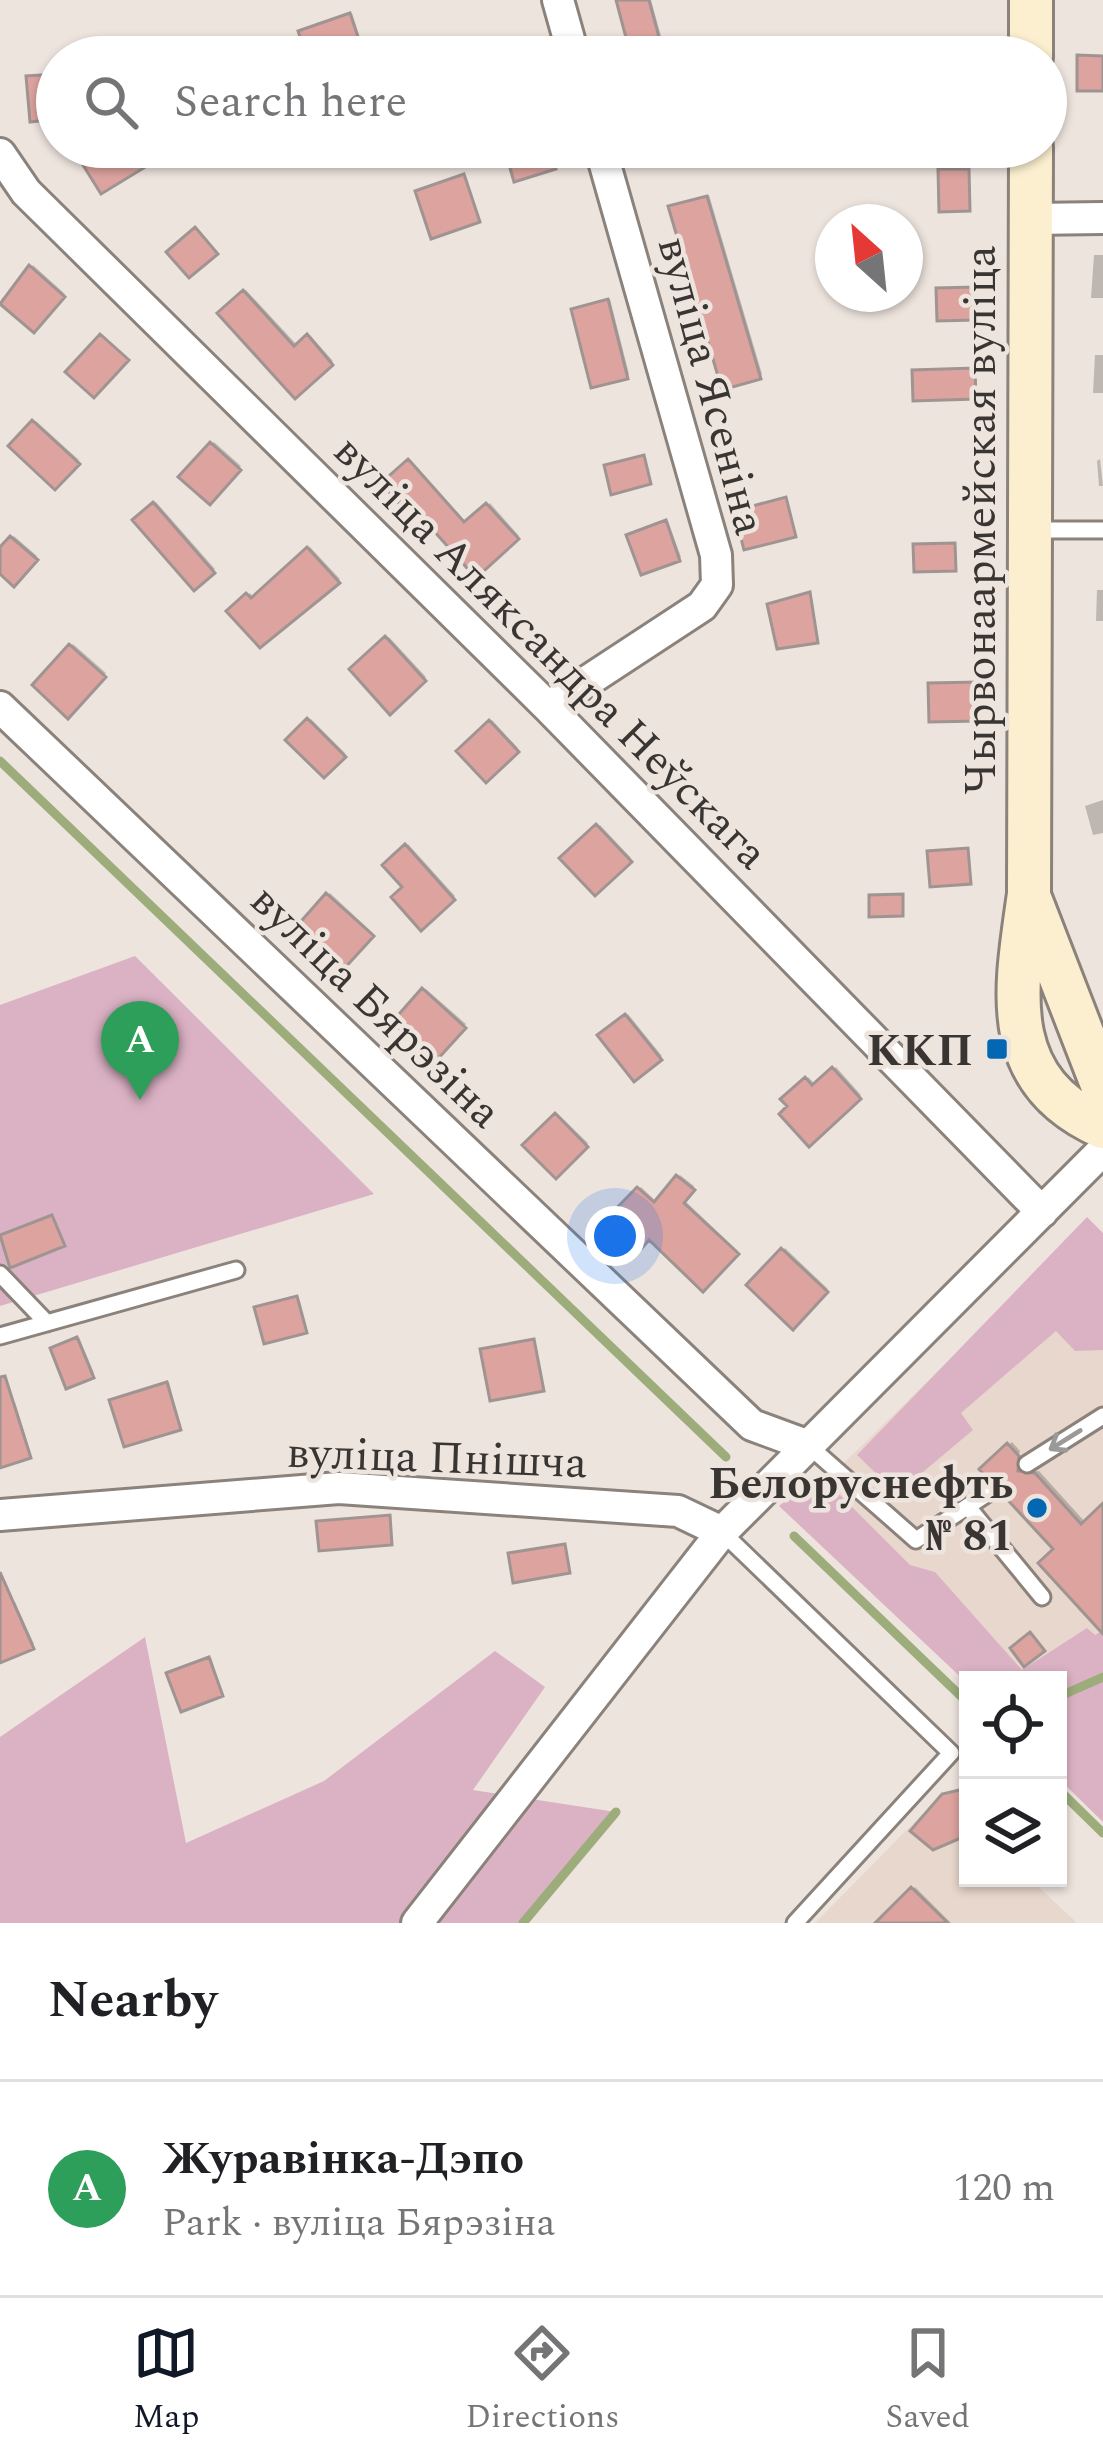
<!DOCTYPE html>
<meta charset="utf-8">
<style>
body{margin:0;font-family:Spectral,serif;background:#f2f2f2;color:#202124}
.controls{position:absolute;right:36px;bottom:36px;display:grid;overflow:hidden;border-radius:0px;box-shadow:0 3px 9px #0004}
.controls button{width:108px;height:108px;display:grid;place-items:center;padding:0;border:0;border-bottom:3px solid #e0e0e0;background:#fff;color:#202124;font:60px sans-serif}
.compass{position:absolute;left:815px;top:204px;width:108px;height:108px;border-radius:50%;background:#fff;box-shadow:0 3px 9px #0004;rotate:333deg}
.you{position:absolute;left:615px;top:1236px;width:42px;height:42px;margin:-30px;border:9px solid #fff;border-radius:50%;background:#1a73e8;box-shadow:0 0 0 18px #1a73e833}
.badge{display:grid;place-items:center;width:78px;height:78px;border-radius:50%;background:#111827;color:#fff;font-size:39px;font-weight:700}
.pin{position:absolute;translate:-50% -99px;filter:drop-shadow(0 3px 6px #0008)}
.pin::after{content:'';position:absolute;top:63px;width:42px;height:36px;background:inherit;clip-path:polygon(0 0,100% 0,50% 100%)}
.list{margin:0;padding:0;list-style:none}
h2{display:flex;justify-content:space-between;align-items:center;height:156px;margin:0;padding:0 48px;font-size:51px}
h2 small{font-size:39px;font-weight:400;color:#757577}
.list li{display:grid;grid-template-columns:78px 1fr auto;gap:36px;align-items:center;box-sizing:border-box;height:216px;padding:0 48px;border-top:3px solid #e0e0e0}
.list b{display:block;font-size:45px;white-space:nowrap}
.list p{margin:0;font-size:39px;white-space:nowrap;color:#757577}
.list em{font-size:39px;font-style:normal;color:#757577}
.icon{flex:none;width:66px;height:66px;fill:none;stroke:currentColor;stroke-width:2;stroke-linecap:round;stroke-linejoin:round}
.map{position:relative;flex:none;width:1103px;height:1923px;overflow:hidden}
.search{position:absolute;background:#fff;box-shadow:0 3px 9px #0004;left:36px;right:36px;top:36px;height:132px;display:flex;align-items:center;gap:30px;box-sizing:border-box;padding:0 42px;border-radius:66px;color:#757577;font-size:45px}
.sheet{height:372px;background:#fff}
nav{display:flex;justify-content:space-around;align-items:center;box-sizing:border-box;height:168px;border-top:3px solid #e0e0e0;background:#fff;font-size:33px;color:#757577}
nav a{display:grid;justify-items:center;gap:6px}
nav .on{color:#111827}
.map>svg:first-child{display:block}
.built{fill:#e8d7cc}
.green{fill:#dbb2c4}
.shadow{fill:#0003}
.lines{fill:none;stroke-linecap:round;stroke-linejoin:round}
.stream{stroke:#9cac7b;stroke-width:9}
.building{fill:#dda39f;stroke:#a09493;stroke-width:3}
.service-casing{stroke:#8b827c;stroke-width:21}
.minor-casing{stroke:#8b827c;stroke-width:36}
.secondary-casing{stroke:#8b827c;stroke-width:48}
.service{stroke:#fff;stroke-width:15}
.minor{stroke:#fff;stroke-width:30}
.secondary{stroke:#fbefcf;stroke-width:42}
.oneway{stroke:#9c9a98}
.poi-dot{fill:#0367b3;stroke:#eee4de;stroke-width:4.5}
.labels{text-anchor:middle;stroke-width:9;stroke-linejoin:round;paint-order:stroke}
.street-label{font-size:45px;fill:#393532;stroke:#eee4de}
.poi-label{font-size:45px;font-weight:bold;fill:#393532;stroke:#eee4de;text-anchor:end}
</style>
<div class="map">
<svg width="1103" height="1923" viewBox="0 0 1103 1923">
<rect width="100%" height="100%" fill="#eee4de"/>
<path class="built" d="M 1084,1229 L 1103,1249 L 1103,1630 L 1028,1680 L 814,1492 Z
M 965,1789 L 968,1878 L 1029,1878 L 1077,1923 L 815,1923 L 942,1794 Z"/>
<path class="green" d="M 135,956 L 374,1194 L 0,1306 L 0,1005 Z
M 1087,1217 L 1103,1233 L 1103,1350 L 1075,1351 L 1056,1331 L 961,1413 L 973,1430 L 904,1488 L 890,1487 L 857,1455 Z
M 807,1483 L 834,1489 L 910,1565 L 935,1572 L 1022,1670 L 1087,1628 L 1095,1635 L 1103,1630 L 1103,1822 L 1058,1778 L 1058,1680 L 968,1684 L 779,1506 Z
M 145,1637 L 186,1843 L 324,1781 L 495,1651 L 545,1687 L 473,1790 L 616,1812 L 523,1923 L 0,1923 L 0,1737 Z"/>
<path class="shadow" d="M 619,0 L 651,0 L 661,36 L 659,38 Z
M 352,13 L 363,47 L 339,57 L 310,57 L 302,32 Z
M 522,42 L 527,57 L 490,57 L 491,53 Z
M 465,174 L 479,219 L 420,190 Z
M 709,195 L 762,374 L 760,376 L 673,205 Z
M 1094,255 L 1103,255 L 1103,298 L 1091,298 Z
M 33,265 L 65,294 L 33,329 L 1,300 Z
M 246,290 L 298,346 L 310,335 L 333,361 L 295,395 L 221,314 Z
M 610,299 L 629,374 L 627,376 L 576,308 Z
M 1095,355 L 1103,355 L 1103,393 L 1093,393 Z
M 976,367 L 975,396 L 915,371 L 917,369 Z
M 36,421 L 79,460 L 55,486 L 12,446 Z
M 214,442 L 241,466 L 209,501 L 182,477 Z
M 1100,459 L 1103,486 L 1099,486 L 1097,461 Z
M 411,460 L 467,523 L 490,503 L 519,536 L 476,574 L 416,507 L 385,483 Z
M 156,502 L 215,569 L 194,587 L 136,520 Z
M 668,521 L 681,557 L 679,559 L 632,533 Z
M 14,536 L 37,556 L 14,583 L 0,570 L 0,552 Z
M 310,547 L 340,579 L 261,644 L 230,611 L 250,593 L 254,598 Z
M 1097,590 L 1103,590 L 1103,621 L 1096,621 Z
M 389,637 L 426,677 L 390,710 L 353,669 Z
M 73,644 L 106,673 L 68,714 L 36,685 Z
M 311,719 L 345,753 L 324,774 L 290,740 Z
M 492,720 L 518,748 L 486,778 L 460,751 Z
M 1103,800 L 1103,833 L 1093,835 L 1085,806 Z
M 600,825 L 631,858 L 595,892 L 563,858 Z
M 408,844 L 455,896 L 421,926 L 406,887 L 386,865 Z
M 330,893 L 373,933 L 343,966 L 300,926 Z
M 426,989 L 466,1024 L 436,1057 L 396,1022 Z
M 628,1014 L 662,1056 L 635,1078 L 601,1035 Z
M 836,1067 L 861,1095 L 809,1142 L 784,1099 L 808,1077 L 816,1085 Z
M 558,1114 L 588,1143 L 556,1175 L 526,1145 Z
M 680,1175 L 694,1186 L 683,1199 L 738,1251 L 703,1288 L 649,1236 L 612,1217 L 641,1187 L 657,1202 Z
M 785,1248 L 828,1289 L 793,1325 L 750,1285 Z
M 79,1337 L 94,1373 L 92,1375 L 55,1346 Z
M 169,1382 L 180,1427 L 115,1399 Z
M 15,1402 L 31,1454 L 0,1465 L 0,1407 Z
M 1012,1442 L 1020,1451 L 1017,1461 L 1024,1472 L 1039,1471 L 1086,1523 L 1103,1512 L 1103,1616 L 1008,1478 L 983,1469 Z
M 15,1602 L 34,1644 L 0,1660 L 0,1609 Z
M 211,1657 L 222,1694 L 172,1672 Z
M 915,1887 L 951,1923 L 880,1923 Z"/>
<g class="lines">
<path class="stream" d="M 0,761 L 726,1457
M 794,1536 L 968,1703
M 1058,1697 L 1103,1677
M 1058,1789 L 1103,1833
M 523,1923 L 616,1812"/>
</g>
<path class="building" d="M 616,0 L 649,0 L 660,41 L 629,49 Z
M 350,13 L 363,52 L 307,57 L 298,31 Z
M 1077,55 L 1103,56 L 1103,91 L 1077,91 Z
M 57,74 L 57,119 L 30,122 L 26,76 Z
M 113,147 L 178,147 L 101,194 L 83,165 Z
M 504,147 L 549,147 L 556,169 L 514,182 Z
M 938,169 L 969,169 L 970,211 L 939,212 Z
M 464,174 L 480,222 L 431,239 L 415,191 Z
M 707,196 L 761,379 L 722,390 L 668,206 Z
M 195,227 L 218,254 L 189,278 L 166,252 Z
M 29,265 L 65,297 L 34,333 L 0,304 Z
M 976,287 L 976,320 L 937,321 L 936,288 Z
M 243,290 L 294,346 L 307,334 L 333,365 L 295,399 L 217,313 Z
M 608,299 L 628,379 L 591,388 L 571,309 Z
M 100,334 L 129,360 L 94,398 L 65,372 Z
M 975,368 L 976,399 L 913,401 L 912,370 Z
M 32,420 L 80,464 L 55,490 L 8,446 Z
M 210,442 L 241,470 L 210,505 L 178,477 Z
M 644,455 L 651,484 L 611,495 L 604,465 Z
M 408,459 L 464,522 L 486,503 L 519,539 L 476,578 L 416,511 L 410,516 L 381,483 Z
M 786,497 L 796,537 L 744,550 L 734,511 Z
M 153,502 L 215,573 L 194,591 L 132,520 Z
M 666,520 L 680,561 L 641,575 L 626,535 Z
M 10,536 L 38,560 L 14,587 L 0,574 L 0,547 Z
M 955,543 L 956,571 L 914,572 L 913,544 Z
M 307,547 L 340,583 L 260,648 L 226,611 L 246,593 L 251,598 Z
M 810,592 L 818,643 L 777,649 L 767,604 Z
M 385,636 L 426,681 L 390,715 L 349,669 Z
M 69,644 L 106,677 L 68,719 L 32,685 Z
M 979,682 L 980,721 L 929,722 L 928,683 Z
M 307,718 L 346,757 L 324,778 L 285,740 Z
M 489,720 L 519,752 L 486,783 L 456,751 Z
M 596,824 L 632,862 L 595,896 L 559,858 Z
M 405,844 L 455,900 L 421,931 L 391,897 L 402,887 L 382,865 Z
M 968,848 L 971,884 L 930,887 L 927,851 Z
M 326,893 L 374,936 L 343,970 L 296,927 Z
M 903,894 L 903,916 L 869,917 L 869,895 Z
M 422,988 L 466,1028 L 436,1061 L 392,1022 Z
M 625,1014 L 662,1060 L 634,1082 L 597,1035 Z
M 832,1067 L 861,1099 L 809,1147 L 779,1114 L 787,1106 L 780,1099 L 805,1077 L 812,1085 Z
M 555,1113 L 588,1147 L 556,1179 L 522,1145 Z
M 676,1175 L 695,1190 L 684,1203 L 739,1254 L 703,1292 L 649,1240 L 642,1248 L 608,1217 L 637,1187 L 654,1202 Z
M 52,1215 L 65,1246 L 10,1268 L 0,1235 Z
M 781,1248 L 828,1292 L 793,1330 L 746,1285 Z
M 297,1296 L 307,1333 L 264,1344 L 254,1307 Z
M 77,1337 L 94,1378 L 66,1389 L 50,1348 Z
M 534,1339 L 544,1391 L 490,1401 L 480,1349 Z
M 5,1376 L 31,1458 L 0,1468 L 0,1377 Z
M 167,1382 L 181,1430 L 124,1447 L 109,1400 Z
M 1007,1443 L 1019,1456 L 1018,1471 L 1035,1473 L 1081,1524 L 1103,1503 L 1103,1634 L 1038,1563 L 1053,1549 L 1004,1496 L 1005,1481 L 988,1479 L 979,1469 Z
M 390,1515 L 392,1545 L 319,1551 L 316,1521 Z
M 565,1544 L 570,1573 L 513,1583 L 508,1553 Z
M 0,1572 L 34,1649 L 0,1663 Z
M 1030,1632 L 1045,1651 L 1024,1667 L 1010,1648 Z
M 209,1657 L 223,1696 L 181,1712 L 166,1673 Z
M 968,1788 L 968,1835 L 933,1850 L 910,1831 L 942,1794 Z
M 911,1887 L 948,1923 L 875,1923 Z"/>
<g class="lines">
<defs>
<path id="service" d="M 1033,530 L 1103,530
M 0,1274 L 47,1323
M 0,1336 L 236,1270
M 809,1446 L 916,1540 L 996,1488
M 1027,1464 L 1103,1416
M 968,1507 L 1042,1597
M 722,1532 L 951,1753 L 795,1923"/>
<path id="minor" d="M 558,0 L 574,57
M 0,154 L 26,192 L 548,707 L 1042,1212
M 1031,219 L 1103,218
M 0,707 L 752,1425 L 809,1446
M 548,707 L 702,606 L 717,585 L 716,555 L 600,147
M 0,1515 L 339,1488 L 678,1511 L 722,1532 L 1103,1150
M 417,1923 L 722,1532"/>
<path id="secondary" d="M 1031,0 L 1031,57
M 1031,147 L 1029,894 C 1016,987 996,1080 1103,1127
M 1031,901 L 1103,1087"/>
</defs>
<use href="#service" class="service-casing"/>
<use href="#minor" class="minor-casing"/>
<use href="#secondary" class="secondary-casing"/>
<use href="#service" class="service"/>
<use href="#minor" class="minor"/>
<use href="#secondary" class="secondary"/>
</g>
<defs><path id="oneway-shaft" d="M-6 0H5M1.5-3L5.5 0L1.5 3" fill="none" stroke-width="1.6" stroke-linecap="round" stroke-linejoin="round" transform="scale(3)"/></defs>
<use class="oneway" href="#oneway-shaft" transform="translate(1065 1440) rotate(148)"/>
<g class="poi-dot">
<rect x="985" y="1037" width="24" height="24" rx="6"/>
<circle cx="1037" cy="1508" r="12"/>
</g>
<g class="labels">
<g class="street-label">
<text transform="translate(713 385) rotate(75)" y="16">вуліца Ясеніна</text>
<text transform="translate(979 520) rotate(-90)" y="16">Чырвонаармейская вуліца</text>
<text transform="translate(552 651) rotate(45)" y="16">вуліца Аляксандра Неўскага</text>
<text transform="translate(377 1005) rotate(44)" y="16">вуліца Бярэзіна</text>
<text transform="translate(437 1456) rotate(2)" y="16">вуліца Пнішча</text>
</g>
<g class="poi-label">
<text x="973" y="1065">ККП</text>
<text x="1013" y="1498">Белоруснефть<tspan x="1013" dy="52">№ 81</tspan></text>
</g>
</g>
</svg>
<div class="controls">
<button><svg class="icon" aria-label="locate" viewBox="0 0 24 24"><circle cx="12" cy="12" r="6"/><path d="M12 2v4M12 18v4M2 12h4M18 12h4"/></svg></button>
<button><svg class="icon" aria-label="layers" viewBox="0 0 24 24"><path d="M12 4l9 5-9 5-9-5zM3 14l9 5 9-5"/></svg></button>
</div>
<svg class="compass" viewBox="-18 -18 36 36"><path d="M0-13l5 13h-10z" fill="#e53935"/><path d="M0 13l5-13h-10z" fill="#757577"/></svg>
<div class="you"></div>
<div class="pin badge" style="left:140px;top:1100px;background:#2e9e5b">A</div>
<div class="search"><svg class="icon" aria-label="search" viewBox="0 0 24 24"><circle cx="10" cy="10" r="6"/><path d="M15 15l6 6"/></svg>Search here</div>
</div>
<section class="sheet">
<h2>Nearby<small></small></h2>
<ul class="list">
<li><span class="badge" style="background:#2e9e5b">A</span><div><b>Журавінка-Дэпо</b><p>Park · вуліца Бярэзіна</p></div><em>120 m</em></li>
</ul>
</section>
<nav>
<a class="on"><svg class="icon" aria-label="map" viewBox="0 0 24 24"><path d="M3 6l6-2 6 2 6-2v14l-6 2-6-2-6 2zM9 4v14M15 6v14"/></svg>Map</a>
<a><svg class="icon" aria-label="directions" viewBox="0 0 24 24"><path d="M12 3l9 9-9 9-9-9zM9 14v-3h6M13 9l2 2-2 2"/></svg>Directions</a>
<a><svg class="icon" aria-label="saved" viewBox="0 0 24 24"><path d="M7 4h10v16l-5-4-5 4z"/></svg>Saved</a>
</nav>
